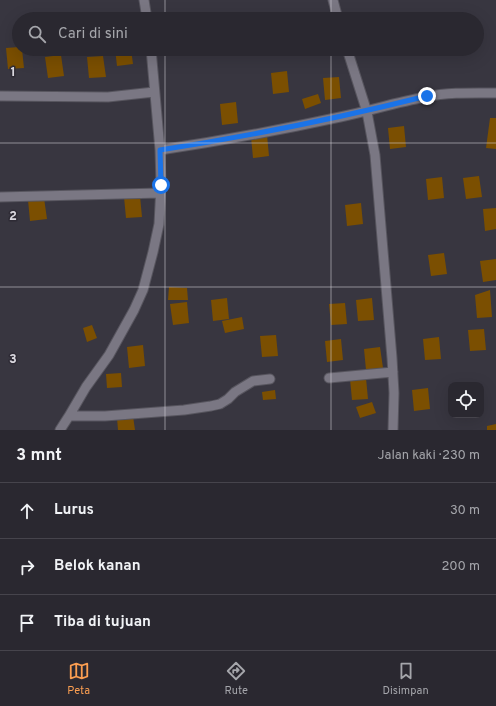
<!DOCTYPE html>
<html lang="id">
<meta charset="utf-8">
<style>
body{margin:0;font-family:Overpass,sans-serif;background:#36343c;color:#f1f3f6}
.controls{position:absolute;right:12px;bottom:12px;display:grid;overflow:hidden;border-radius:8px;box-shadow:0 4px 16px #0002}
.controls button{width:36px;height:36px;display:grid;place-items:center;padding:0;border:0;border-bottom:1px solid #46444c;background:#2a2830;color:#f1f3f6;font:20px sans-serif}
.stop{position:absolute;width:12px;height:12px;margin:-9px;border:3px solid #1a73e8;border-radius:50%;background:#fff}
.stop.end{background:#1a73e8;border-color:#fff;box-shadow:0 1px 4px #0008}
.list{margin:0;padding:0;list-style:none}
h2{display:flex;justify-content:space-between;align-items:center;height:52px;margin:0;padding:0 16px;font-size:17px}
h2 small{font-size:13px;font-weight:400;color:#a5a6ab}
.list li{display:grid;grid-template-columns:26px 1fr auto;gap:12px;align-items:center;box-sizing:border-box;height:56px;padding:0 16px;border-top:1px solid #46444c}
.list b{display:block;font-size:15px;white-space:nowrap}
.list em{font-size:13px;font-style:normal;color:#a5a6ab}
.icon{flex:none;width:22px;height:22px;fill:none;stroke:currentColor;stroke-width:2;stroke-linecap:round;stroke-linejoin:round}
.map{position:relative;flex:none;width:496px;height:430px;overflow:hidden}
.search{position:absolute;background:#2a2830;box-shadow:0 4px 16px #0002;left:12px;right:12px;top:12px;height:44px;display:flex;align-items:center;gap:10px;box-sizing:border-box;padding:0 14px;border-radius:22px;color:#a5a6ab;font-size:15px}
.sheet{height:220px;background:#2a2830}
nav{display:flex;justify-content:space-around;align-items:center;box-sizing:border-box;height:56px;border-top:1px solid #46444c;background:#2a2830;font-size:11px;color:#a5a6ab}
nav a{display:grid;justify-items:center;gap:2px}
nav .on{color:#fb9e51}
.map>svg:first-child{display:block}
.building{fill:#7b4f01}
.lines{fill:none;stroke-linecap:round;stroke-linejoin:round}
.minor-casing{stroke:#57555e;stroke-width:11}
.minor{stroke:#7a7783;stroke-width:9}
.route{stroke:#1a73e8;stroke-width:5}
.grid{fill:none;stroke:#dad8df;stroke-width:1;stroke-opacity:0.55}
.grid-label{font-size:13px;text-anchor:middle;font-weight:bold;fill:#dad8df;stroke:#2e2b35;stroke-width:3;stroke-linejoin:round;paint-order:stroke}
</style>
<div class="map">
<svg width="496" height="430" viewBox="0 0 496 430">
<rect width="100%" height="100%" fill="#383640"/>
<path class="building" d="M 318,15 L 318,19 L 302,19 L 302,17 Z
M 19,47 L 19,49 L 22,49 L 24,68 L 8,69 L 6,48 Z
M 115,49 L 131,49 L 133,64 L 117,66 Z
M 61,55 L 64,76 L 48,78 L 45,57 Z
M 103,56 L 106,77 L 89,78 L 87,57 Z
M 287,71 L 289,92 L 273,94 L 271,73 Z
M 339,77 L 341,98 L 325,100 L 323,78 Z
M 318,94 L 321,103 L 305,109 L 302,99 Z
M 236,102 L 238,123 L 222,125 L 220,104 Z
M 490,118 L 496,118 L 496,149 L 486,148 Z
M 404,126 L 406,147 L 390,149 L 388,128 Z
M 267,135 L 269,156 L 253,158 L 251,137 Z
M 479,176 L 482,197 L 466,199 L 463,178 Z
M 442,177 L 444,198 L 428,200 L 426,179 Z
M 140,196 L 142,217 L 126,218 L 124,197 Z
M 44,198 L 47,219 L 30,221 L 28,200 Z
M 361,203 L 363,224 L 347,226 L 345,205 Z
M 496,208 L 496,229 L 485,231 L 483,209 Z
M 444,253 L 447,274 L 431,276 L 428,255 Z
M 496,259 L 496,280 L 483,282 L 480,261 Z
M 169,287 L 187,288 L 188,300 L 168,300 Z
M 490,290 L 492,317 L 477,318 L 475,295 Z
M 227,298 L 229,319 L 213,321 L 211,300 Z
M 372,298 L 374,320 L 358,321 L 356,300 Z
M 187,302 L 189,323 L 173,325 L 170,304 Z
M 345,303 L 347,324 L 331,325 L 329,304 Z
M 242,317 L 244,329 L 225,333 L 222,321 Z
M 92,325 L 97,338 L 87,342 L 83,328 Z
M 484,329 L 486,350 L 470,351 L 468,330 Z
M 276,335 L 278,356 L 262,357 L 260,336 Z
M 439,337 L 441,359 L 425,360 L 423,339 Z
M 341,339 L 343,360 L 327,362 L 325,341 Z
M 143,345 L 145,366 L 129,368 L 127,347 Z
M 380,347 L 383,368 L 366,370 L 364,349 Z
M 121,373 L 122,387 L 107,388 L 106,374 Z
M 366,378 L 368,399 L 352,400 L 350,379 Z
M 428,388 L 430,409 L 414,411 L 412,390 Z
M 275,390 L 276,399 L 263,400 L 262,392 Z
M 372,402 L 376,413 L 360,418 L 356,407 Z
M 133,416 L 135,430 L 118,430 L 117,418 Z
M 496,424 L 496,430 L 487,430 L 487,426 Z"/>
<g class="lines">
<defs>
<path id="minor" d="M 144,0 L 147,19
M 333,0 L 338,19
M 347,49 L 367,112 L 375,155 L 392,358 L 394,393 L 393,430
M 0,96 L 108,97 L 154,92
M 160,150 C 221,141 280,130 340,117 C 369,111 397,102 426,97 C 449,92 473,93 496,93
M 0,197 L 160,193
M 329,378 L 393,372
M 69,416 L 86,387 L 109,355 L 134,310 L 143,290 L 153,252 L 159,224 L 161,185 L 160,150 L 151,49
M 60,430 L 69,416 L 105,416 L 184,410 L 211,406 L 220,404 L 228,399 L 235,392 L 253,381 L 270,379"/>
</defs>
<use href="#minor" class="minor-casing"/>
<use href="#minor" class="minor"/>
</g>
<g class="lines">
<path class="route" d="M 161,185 L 160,150 C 250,136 339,118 427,96"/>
</g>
<path class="grid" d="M 165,0 L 165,19M 331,0 L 331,19M 165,49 L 165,430M 331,49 L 331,430M 0,143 L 496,143M 0,287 L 496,287"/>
<g class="grid-label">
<text x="13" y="76">1</text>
<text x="13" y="220">2</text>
<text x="13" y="363">3</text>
</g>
</svg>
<div class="controls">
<button><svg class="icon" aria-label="locate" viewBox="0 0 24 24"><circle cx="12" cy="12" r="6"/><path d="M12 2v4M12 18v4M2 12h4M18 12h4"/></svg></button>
</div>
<div class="stop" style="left:161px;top:185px"></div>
<div class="stop end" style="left:427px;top:96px"></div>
<div class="search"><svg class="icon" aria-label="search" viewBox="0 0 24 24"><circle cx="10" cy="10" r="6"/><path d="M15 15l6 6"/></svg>Cari di sini</div>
</div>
<section class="sheet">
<h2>3 mnt<small>Jalan kaki · 230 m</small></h2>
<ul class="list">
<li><svg class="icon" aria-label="ahead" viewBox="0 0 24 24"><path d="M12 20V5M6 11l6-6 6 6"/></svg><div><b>Lurus</b></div><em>30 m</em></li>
<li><svg class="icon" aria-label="right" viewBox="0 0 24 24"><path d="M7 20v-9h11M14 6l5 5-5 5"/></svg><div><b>Belok kanan</b></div><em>200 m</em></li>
<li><svg class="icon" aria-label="arrive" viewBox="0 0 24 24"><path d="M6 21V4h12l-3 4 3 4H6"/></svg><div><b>Tiba di tujuan</b></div></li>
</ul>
</section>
<nav>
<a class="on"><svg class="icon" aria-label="map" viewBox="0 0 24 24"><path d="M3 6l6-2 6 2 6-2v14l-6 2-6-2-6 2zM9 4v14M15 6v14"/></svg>Peta</a>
<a><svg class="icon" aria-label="directions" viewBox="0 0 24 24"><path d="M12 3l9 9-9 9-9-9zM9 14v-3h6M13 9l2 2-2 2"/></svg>Rute</a>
<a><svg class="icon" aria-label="saved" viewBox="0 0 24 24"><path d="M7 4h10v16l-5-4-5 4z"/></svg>Disimpan</a>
</nav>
